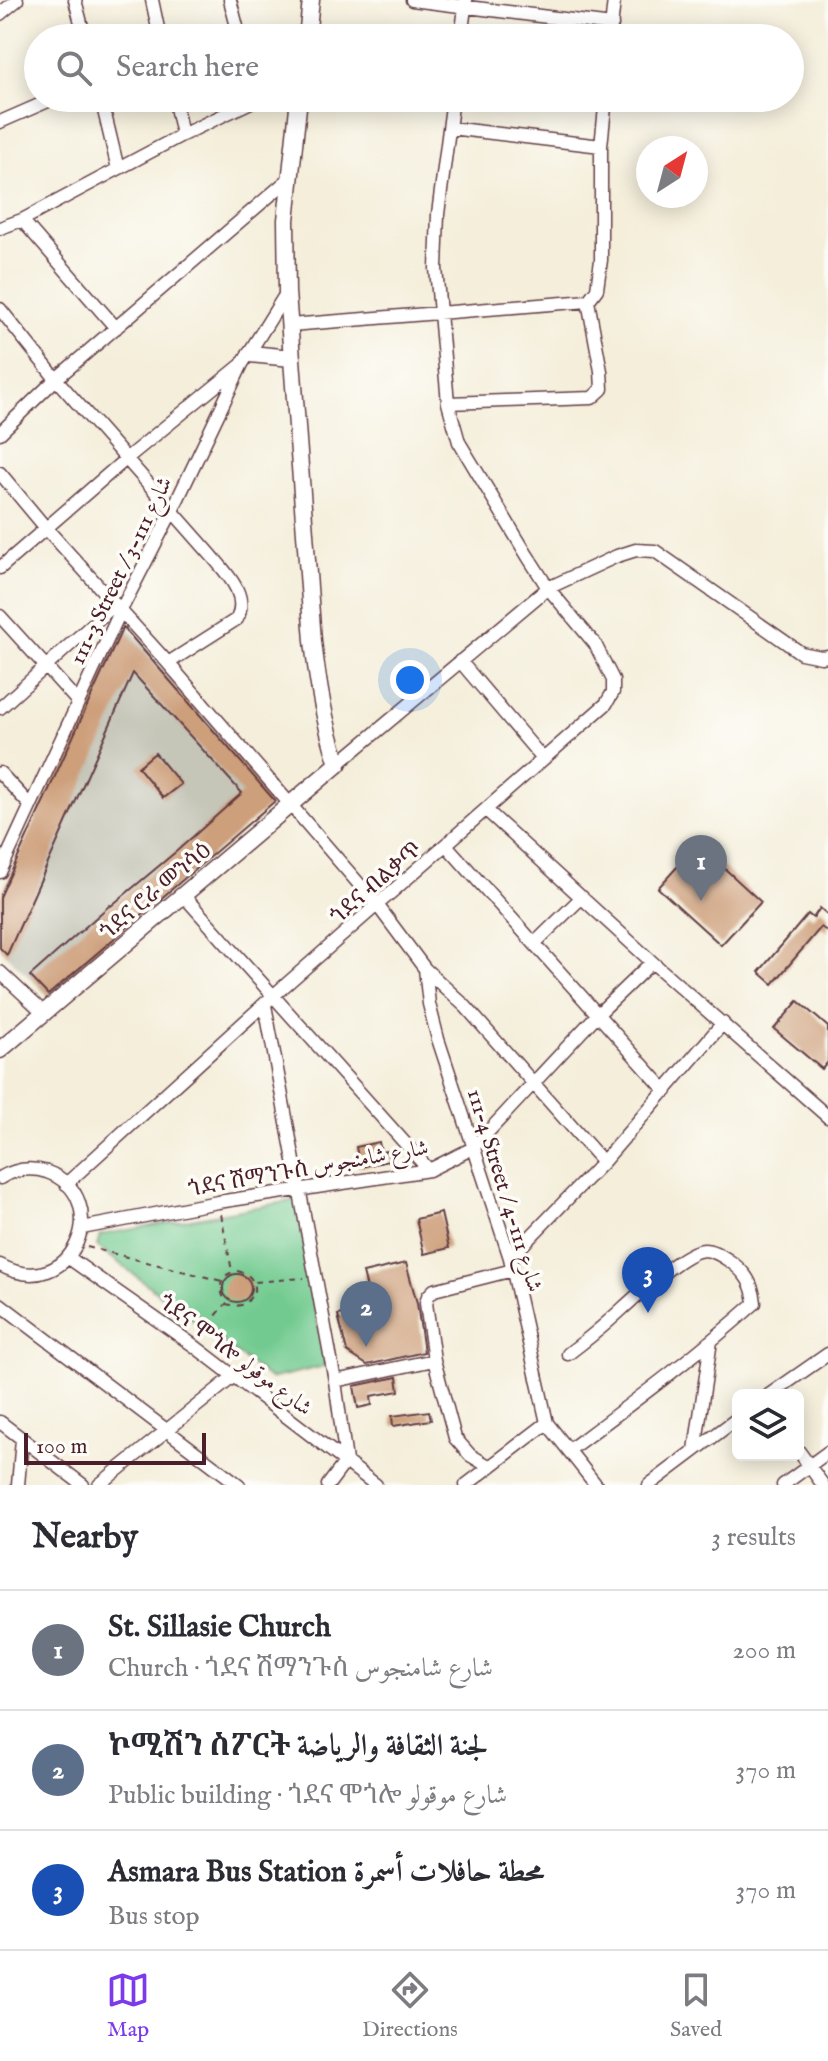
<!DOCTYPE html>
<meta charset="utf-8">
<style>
body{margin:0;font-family:"IM FELL English",Amiri,"Noto Serif Ethiopic",serif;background:#f7f7f7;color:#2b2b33}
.controls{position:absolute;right:24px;bottom:24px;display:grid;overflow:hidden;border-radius:12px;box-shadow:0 4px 20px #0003}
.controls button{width:72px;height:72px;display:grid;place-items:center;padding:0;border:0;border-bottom:2px solid #e1e1e2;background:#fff;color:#2b2b33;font:40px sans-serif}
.compass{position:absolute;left:636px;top:136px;width:72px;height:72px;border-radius:50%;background:#fff;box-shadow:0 4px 20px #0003;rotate:36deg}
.scale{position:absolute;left:24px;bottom:20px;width:182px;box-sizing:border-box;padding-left:8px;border:4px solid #4a1f2b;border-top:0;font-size:22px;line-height:28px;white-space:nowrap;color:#4a1f2b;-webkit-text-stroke:6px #fdfcf7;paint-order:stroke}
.you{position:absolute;left:410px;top:680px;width:28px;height:28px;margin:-20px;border:6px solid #fff;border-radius:50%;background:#1a73e8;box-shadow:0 0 0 12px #1a73e833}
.badge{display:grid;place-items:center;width:52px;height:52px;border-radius:50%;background:#7c3aed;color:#fff;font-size:26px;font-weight:700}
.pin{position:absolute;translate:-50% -66px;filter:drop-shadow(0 2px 4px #0008)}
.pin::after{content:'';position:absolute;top:42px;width:28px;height:24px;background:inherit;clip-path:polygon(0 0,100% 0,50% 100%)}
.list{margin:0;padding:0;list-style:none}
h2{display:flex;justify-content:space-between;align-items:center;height:104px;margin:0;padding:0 32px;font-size:34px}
h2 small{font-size:26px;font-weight:400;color:#7c7c81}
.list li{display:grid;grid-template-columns:52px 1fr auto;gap:24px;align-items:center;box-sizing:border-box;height:120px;padding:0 32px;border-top:2px solid #e1e1e2}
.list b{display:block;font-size:30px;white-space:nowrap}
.list p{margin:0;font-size:26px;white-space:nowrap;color:#7c7c81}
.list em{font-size:26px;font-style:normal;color:#7c7c81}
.icon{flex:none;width:44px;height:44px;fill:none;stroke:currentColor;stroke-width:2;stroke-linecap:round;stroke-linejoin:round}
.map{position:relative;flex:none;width:828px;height:1485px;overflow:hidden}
.search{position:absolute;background:#fff;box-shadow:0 4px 20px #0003;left:24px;right:24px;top:24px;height:88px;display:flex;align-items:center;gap:20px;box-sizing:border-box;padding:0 28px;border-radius:44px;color:#7c7c81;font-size:30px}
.sheet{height:464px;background:#fff}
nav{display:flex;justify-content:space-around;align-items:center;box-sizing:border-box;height:112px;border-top:2px solid #e1e1e2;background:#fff;font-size:22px;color:#7c7c81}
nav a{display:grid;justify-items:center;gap:4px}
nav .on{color:#7c3aed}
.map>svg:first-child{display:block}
.industrial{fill:#c5c5b8}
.green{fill:#72ca90;stroke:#5e745e;stroke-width:2}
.building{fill:#cd9f7a}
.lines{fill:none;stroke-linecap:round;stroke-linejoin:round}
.minor-casing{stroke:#643e45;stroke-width:15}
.major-casing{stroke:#643e45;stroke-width:19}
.path{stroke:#643e45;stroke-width:2;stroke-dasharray:6 6;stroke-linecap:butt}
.minor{stroke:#fff;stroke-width:12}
.major{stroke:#fff;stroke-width:16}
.labels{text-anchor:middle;stroke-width:7;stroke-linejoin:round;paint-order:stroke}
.street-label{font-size:22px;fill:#4a1f2b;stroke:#fdfcf7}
</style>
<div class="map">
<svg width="828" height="1485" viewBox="0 0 828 1485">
<rect width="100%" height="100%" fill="#fdfcf7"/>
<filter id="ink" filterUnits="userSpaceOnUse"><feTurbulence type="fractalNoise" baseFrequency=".0125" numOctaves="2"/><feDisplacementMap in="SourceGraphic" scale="16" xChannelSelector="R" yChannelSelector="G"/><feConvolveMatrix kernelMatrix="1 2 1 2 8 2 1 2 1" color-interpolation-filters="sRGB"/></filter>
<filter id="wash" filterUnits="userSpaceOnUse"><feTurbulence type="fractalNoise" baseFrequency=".006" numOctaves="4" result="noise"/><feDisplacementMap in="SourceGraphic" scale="32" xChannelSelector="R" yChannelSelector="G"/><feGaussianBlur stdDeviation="1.8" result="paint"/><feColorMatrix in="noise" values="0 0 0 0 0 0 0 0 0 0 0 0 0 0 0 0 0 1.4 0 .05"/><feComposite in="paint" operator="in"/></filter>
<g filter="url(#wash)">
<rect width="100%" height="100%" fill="#f4eeda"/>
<path class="industrial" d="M 125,623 L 279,797 L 49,997 L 0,948 L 0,897 Z"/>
<path class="green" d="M 297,1200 L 325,1366 L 270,1379 L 97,1246 L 100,1235 Z"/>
<g id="blocks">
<path class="building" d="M 123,627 L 275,801 L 48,995 L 30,976 L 110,905 L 111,906 L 178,850 L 242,793 L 133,673 L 7,955 L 0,948 L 0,897 Z
M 155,753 L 181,784 L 163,798 L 138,767 Z
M 698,844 L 761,902 L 721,945 L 658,888 Z
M 820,908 L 828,915 L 828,932 L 821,927 L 773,984 L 759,972 L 808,914 L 813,918 Z
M 798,1001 L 828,1027 L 828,1062 L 822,1069 L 774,1029 Z
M 379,1142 L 381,1152 L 387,1151 L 389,1161 L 360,1167 L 356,1147 Z
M 441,1213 L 449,1248 L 424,1254 L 416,1219 Z
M 406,1263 L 417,1303 L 424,1352 L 367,1365 L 347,1352 L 338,1315 L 372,1308 L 363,1273 Z
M223 1288a14 14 0 1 1 28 0a14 14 0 1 1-28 0Z
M 397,1377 L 399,1391 L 371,1396 L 372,1405 L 358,1408 L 354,1386 Z
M 429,1411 L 431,1420 L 393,1426 L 392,1416 Z"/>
</g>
</g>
<g filter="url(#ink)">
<use href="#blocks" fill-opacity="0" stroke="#643e45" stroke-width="2"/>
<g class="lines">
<defs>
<path id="minor" d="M 75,0 L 85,38
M 152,0 L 160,38
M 230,0 L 240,38
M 412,0 L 612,25
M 0,14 L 17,0
M 461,38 L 466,0
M 610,38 L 614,0
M 101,98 L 118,169
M 174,98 L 182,135
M 0,122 L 55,98
M 450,128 L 601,146
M 22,220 L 116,328
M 0,228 L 22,220 L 182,135 L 259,98
M 0,309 L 56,379 L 212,556 C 227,574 249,595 237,619 L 168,663
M 290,325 L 588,301 L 597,289 L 601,260 L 601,146 L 606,98
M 448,403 L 592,398 L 602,389 L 601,371 L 588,301
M 0,433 L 56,379 L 289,179
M 0,473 L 45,527 L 168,663 L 378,906 L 425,969 L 466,1007 L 603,1162
M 0,568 L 127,458 L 240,366
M 0,616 L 78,702
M 460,661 L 543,759
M 0,708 L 115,604
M 338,764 L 548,588 L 617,556 L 636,550 L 655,551 L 801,653 L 821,657 L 828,656
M 0,773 L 30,805
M 486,810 L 652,962 L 828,1117
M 447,846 L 666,1091
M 0,872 L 121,610 L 172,511 L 242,364 L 287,292
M 183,895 L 429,1170
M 535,943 L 582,897
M 425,969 L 429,1004 L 438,1039 L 510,1258 L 547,1423 L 596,1485
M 0,972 L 44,1013
M 265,1005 L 335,1381 L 346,1461 L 328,1485
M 0,1178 C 15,1169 31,1167 47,1172 C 116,1197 73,1305 0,1265
M 66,1184 L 273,996 L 606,704 L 613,692 L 613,680 L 595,644 L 548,588 L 527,555 L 459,442 L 448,403 L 436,268 L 438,214 L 453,98
M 82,1228 L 218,1202 L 429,1170 L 473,1148 L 597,1015 L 652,962
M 69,1258 L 193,1345 L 376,1485
M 510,1258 L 603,1162 L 723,1023
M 0,1304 L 239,1485
M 568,1354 C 578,1346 588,1339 597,1331 C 619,1314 679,1251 704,1250 C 713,1250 724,1257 731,1262 C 746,1273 753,1284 755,1303 C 696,1356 632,1403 569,1450
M 335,1381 L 434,1360
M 769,1395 L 828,1354
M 0,1422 L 83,1485
M 695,1450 L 711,1341
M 798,1450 L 823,1485
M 490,1467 L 470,1455 L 455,1438 L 434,1360 L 426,1303 L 428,1296 L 434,1290 L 513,1270
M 18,1485 L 22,1439
M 99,1485 L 234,1376
M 466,1485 L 547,1423
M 649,1485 L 738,1418
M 783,1485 L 828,1452"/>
<path id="major" d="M 307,38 L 311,0
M 250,354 L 292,358
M 0,1050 L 338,764 C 324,720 318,686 313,641 L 287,292 L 286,220 L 299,98"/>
</defs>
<use href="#minor" class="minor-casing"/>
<use href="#major" class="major-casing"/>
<path class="path" d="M 221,1214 L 232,1271
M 87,1247 L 222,1281
M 237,1271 C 249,1273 255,1280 254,1292 L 246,1304 L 236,1306 L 226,1304 C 219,1288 217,1275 237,1271 Z
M 255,1282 L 304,1278
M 201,1334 L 225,1305"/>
<use href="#minor" class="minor"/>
<use href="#major" class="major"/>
</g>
</g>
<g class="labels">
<g class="street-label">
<text transform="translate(120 570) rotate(-64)" y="8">111-3 Street / شارع 111-3</text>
<text transform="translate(375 882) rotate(-41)" y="8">ጎደና ብልቃጥ</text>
<text transform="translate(155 890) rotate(-40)" y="8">ጎደና ሮራ መንሳዕ</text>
<text transform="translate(308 1167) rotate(-10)" y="8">ጎደና ሽማንጉስ شارع شامنجوس</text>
<text transform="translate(506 1190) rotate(73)" y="8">111-4 Street / شارع 111-4</text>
<text transform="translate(236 1354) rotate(37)" y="8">ጎደና ሞጎሎ شارع موقولو</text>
</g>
</g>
</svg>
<div class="controls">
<button><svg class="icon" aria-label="layers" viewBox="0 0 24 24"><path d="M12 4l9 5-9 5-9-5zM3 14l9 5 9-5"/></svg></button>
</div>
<svg class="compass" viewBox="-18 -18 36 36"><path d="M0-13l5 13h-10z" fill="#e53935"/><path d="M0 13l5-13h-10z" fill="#7c7c81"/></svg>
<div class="scale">100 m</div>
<div class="you"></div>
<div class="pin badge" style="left:701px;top:901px;background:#6b7280">1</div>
<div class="pin badge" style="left:366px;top:1347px;background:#5c6f8a">2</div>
<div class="pin badge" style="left:648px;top:1313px;background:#1a4fb4">3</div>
<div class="search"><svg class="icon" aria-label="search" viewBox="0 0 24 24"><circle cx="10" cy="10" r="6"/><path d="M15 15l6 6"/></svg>Search here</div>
</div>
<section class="sheet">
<h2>Nearby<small>3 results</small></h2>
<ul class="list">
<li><span class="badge" style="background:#6b7280">1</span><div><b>St. Sillasie Church</b><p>Church · ጎደና ሽማንጉስ شارع شامنجوس</p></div><em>200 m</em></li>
<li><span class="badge" style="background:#5c6f8a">2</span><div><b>ኮሚሽን ስፖርት لجنة الثقافة والرياضة</b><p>Public building · ጎደና ሞጎሎ شارع موقولو</p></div><em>370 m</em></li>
<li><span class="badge" style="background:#1a4fb4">3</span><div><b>Asmara Bus Station محطة حافلات أسمرة</b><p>Bus stop</p></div><em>370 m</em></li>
</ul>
</section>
<nav>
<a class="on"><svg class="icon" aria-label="map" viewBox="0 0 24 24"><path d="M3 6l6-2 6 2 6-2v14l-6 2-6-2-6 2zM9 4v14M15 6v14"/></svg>Map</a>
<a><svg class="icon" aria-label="directions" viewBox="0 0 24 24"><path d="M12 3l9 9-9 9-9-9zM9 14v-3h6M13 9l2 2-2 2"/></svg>Directions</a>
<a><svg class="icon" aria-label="saved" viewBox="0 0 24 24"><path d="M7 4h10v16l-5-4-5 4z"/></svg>Saved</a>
</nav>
